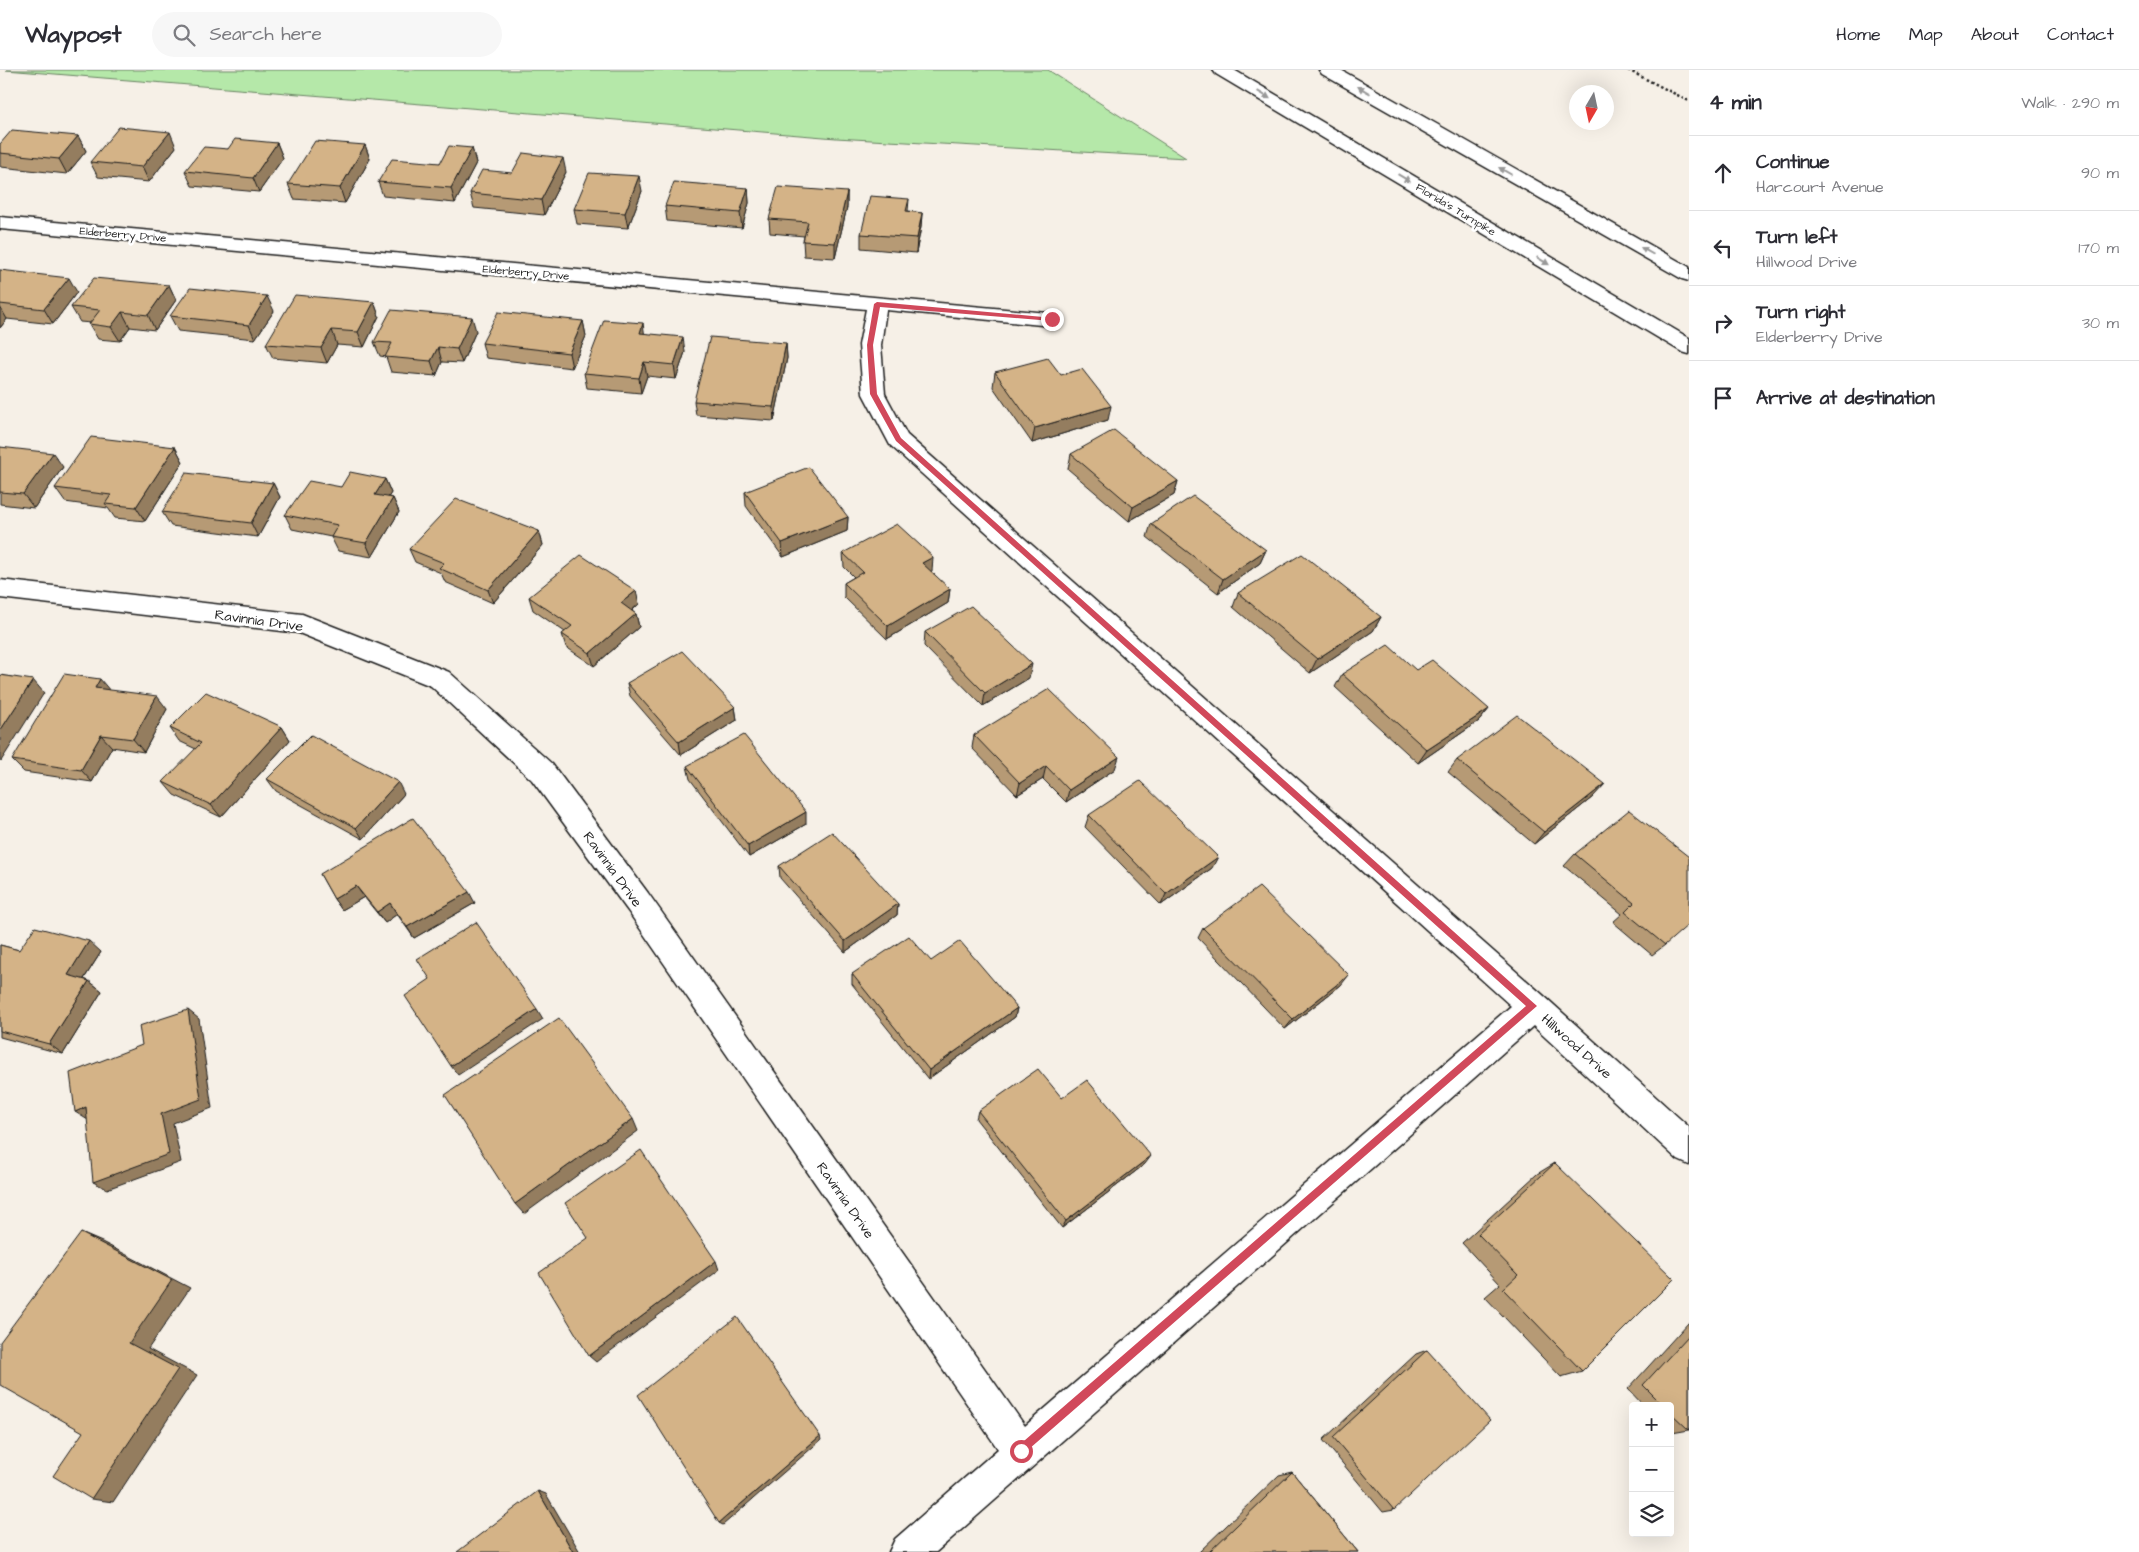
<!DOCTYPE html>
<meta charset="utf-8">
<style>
body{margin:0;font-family:"Architects Daughter",sans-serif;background:#f7f7f7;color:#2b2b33}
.controls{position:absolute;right:15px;bottom:15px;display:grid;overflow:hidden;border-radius:5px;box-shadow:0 5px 20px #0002}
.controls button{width:45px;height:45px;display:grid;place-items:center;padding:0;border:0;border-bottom:1px solid #e1e1e2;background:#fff;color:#2b2b33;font:25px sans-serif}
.compass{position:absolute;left:1569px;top:15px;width:45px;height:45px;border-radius:50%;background:#fff;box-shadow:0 5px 20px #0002;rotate:189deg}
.stop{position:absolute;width:15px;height:15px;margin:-11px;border:4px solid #d1495b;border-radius:50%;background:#fff}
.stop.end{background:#d1495b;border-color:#fff;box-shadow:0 1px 5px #0008}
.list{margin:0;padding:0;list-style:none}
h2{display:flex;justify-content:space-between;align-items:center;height:65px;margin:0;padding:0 20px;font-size:21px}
h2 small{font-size:16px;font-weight:400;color:#7c7c81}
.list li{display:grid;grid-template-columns:32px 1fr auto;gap:15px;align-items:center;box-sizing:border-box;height:75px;padding:0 20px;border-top:1px solid #e1e1e2}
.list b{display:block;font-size:19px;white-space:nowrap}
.list p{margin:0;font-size:16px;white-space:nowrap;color:#7c7c81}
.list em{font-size:16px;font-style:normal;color:#7c7c81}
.icon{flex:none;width:28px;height:28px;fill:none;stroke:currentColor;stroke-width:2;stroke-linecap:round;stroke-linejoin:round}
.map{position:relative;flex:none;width:1689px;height:1482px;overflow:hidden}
header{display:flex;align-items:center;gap:30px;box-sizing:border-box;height:70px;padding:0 25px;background:#fff;border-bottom:1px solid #e1e1e2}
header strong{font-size:24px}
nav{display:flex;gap:28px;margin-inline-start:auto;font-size:18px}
.search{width:350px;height:45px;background:#f7f7f7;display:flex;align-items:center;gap:12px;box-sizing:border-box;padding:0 18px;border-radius:28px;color:#7c7c81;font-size:19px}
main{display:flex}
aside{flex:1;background:#fff}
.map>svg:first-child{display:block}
.green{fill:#b5e8a9;stroke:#688262}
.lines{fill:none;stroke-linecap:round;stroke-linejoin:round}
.minor-casing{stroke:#1c1c1c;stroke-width:3}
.motorway-casing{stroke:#1c1c1c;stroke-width:3}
.path{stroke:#1c1c1c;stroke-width:2.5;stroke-dasharray:2.5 2.5;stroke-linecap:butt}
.minor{fill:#fff;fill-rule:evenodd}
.motorway{fill:#fff;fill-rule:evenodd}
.wall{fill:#b69a74;stroke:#1c1c1c}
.shaded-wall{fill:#947d5e;stroke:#1c1c1c}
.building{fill:#d4b387;stroke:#1c1c1c}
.oneway{fill:#999}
.route{fill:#d1495b}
.labels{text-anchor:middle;stroke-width:5;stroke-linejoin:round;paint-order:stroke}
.far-street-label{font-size:11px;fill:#1c1c1c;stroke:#fff}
.street-label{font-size:14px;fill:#1c1c1c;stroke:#fff}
</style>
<header>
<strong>Waypost</strong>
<div class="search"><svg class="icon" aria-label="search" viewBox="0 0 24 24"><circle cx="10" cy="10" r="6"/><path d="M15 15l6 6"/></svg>Search here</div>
<nav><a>Home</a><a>Map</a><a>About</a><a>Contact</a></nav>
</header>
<main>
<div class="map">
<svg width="1689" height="1482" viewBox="0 0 1689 1482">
<rect width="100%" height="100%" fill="#f6f0e7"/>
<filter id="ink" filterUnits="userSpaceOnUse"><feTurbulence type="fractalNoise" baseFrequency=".02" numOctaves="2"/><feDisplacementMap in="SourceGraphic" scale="10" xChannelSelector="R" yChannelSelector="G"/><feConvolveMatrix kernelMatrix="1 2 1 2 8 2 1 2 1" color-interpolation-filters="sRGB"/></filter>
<g filter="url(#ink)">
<path class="green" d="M 6,0 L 1048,0 L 1186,88 L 836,68 Z"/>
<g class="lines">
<defs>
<path id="minor" d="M 0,147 L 1059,244 L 1062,249 L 1059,254 L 1052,256 L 886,240 L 881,275 L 885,324 L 907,365 L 1544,926 L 1689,1057 L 1689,1095 L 1678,1090 L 1533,956 L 936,1482 L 889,1482 L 895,1469 L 998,1379 L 628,841 L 532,710 L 431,616 L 299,563 L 0,528 L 0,510 L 302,544 L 449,602 L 552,694 L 648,823 L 1025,1356 L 1511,936 L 890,375 L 863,324 L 859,275 L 866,239 L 0,159 Z"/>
<path id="motorway" d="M 1213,0 L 1234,0 L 1689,268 L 1689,284 L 1682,282 L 1216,4 Z
M 1319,0 L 1341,0 L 1689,197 L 1689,211 L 1682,209 L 1322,4 Z"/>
</defs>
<use href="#minor" class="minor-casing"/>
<use href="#motorway" class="motorway-casing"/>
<path class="path" d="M 1628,0 L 1689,31"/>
<use href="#minor" class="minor"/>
<use href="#motorway" class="motorway"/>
</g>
<path class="wall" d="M 78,66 L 86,81 L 67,104 L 1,97 L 0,96 L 0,74 Z
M 277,73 L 283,88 L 259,122 L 192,116 L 185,101 L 228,79 Z
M 365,75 L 370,89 L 345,133 L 294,129 L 288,114 Z
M 176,77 L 149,112 L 98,107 L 90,92 Z
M 472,78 L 476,93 L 455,133 L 383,126 L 378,112 L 440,93 Z
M 566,102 L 544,145 L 474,138 L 470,123 L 512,103 Z
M 748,118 L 749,133 L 742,158 L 667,151 L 665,136 Z
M 642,121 L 628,158 L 577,154 L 574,139 Z
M 847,122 L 847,137 L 835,188 L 804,186 L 803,171 L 804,166 L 770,163 L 769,149 Z
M 909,129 L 908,141 L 922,143 L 921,157 L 916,183 L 861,178 L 861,164 Z
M 0,200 L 77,222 L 53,254 L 7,249 L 0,258 Z
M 169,215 L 176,230 L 155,260 L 130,257 L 120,271 L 98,269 L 89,254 L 91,253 L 80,252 L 71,237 Z
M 374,232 L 379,246 L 364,277 L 337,275 L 327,293 L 273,288 L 266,274 Z
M 274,241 L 255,269 L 178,261 L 170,246 Z
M 583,251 L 586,266 L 572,298 L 486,288 L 482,273 Z
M 476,261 L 462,293 L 442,292 L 436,306 L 391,302 L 386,287 L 380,286 L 374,272 Z
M 644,264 L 685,282 L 676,309 L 647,306 L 641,323 L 587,318 L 584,303 Z
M 786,273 L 787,288 L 774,351 L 696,345 L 694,331 Z
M 995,302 L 1061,305 L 1108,350 L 1032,373 L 993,317 Z
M 0,377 L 63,397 L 34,438 L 0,434 Z
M 175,377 L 183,392 L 145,451 L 115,448 L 108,438 L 65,432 L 55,418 Z
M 1071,384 L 1178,411 L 1174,425 L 1129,451 L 1068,399 Z
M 385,409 L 391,423 L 388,427 L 393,428 L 399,442 L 372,487 L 338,481 L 331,467 L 292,459 L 285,445 L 341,417 Z
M 273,413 L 280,427 L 258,467 L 171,456 L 162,442 Z
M 745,422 L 848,447 L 847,461 L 783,487 L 746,436 Z
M 1151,454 L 1266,480 L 1260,493 L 1218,523 L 1147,467 Z
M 539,461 L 543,475 L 493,533 L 445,512 L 441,503 L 415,492 L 409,479 Z
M 843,483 L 932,501 L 930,502 L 950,519 L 948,533 L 887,569 L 844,527 L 844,513 L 854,507 L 844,497 Z
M 636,521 L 639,534 L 632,541 L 636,544 L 639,557 L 594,596 L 566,577 L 562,564 L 565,562 L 533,540 L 529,527 Z
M 1238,523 L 1381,547 L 1373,561 L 1310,603 L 1233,537 Z
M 925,562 L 1029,608 L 983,636 L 924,576 Z
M 1416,600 L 1489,639 L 1479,651 L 1418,693 L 1335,617 L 1342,604 Z
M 627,613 L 735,637 L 737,650 L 681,685 L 630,626 Z
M 109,620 L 167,639 L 144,682 L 112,677 L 92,712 L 24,702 L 12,690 Z
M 282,657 L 290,670 L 221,747 L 174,725 L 163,712 L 196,679 L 179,671 L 170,658 Z
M 974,665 L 1115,699 L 1066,732 L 1043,709 L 1017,725 L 972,678 Z
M 1457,690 L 1593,727 L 1534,774 L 1448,702 Z
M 687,696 L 806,754 L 749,787 L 690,709 Z
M 267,709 L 404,724 L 363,769 L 276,721 Z
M 1089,745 L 1212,798 L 1161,835 L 1085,757 Z
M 1575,784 L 1689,787 L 1665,875 L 1652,885 L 1613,852 L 1622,844 L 1564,796 Z
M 779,796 L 898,834 L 897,845 L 845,882 L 780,808 Z
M 320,804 L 475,833 L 414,868 L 397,844 L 385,853 L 364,827 L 342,840 L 334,829 Z
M 1203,858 L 1341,915 L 1285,959 L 1198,868 Z
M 0,875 L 19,880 L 101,882 L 84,909 L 89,911 L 102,921 L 63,984 L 0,967 Z
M 931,891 L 1017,938 L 1015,947 L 928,1009 L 852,914 L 852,904 Z
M 1062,1028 L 1145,1094 L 1062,1158 L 976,1049 L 978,1041 Z
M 1555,1093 L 1582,1301 L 1561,1307 L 1485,1227 L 1500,1214 L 1462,1173 L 1537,1104 Z
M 1689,1252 L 1689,1360 L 1672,1363 L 1670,1361 L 1670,1336 L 1644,1336 L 1628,1319 Z
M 1427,1280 L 1394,1440 L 1383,1442 L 1323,1370 L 1416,1284 Z
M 1292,1402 L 1358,1482 L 1199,1482 L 1279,1405 Z"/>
<path class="shaded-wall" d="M 170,62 L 176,77 L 149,112 L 142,97 Z
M 78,66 L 86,81 L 67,104 L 59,89 Z
M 277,73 L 283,88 L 259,122 L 253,108 Z
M 365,75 L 370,89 L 345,133 L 340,118 Z
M 472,78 L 476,93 L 455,133 L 451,118 Z
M 563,88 L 566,102 L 544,145 L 541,130 Z
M 639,106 L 642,121 L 628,158 L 625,143 Z
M 748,118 L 749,133 L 742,158 L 740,143 Z
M 847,122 L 847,137 L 835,188 L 835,173 Z
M 922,143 L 921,157 L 916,183 L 917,168 Z
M 69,208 L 77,222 L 53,254 L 44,239 Z
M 169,215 L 176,230 L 155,260 L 148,245 Z
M 267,226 L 274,241 L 255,269 L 249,255 Z
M 374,232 L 379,246 L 364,277 L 358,262 Z
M 0,237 L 7,249 L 0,258 Z
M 122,242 L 130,257 L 120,271 L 111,257 Z
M 472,247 L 476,261 L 462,293 L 457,279 Z
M 583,251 L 586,266 L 572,298 L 569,283 Z
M 643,253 L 645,268 L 640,263 Z
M 332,260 L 337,275 L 327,293 L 321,278 Z
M 683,267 L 685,282 L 676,309 L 674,295 Z
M 786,273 L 787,288 L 774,351 L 773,337 Z
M 438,277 L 442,292 L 436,306 L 431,291 Z
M 644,292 L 647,306 L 641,323 L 639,308 Z
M 1111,336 L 1108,350 L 1032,373 L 1035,358 Z
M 175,377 L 183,392 L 145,451 L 136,437 Z
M 53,383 L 63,397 L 34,438 L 23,424 Z
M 385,409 L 391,423 L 381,439 L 375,425 Z
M 1178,411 L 1174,425 L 1129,451 L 1133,437 Z
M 273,413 L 280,427 L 258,467 L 251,453 Z
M 393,428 L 399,442 L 372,487 L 366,473 Z
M 848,447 L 847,461 L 783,487 L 782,473 Z
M 539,461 L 543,475 L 493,533 L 488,520 Z
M 1266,480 L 1260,493 L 1218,523 L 1223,509 Z
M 933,487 L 932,501 L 921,507 L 922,493 Z
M 950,519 L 948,533 L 887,569 L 888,556 Z
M 636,521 L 639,534 L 624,547 L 621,533 Z
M 636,544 L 639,557 L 594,596 L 590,583 Z
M 1381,547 L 1373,561 L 1310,603 L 1317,589 Z
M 1032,594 L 1029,608 L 983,636 L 985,623 Z
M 100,609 L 111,622 L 95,618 Z
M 33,610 L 44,623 L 1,691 L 0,690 L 0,661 Z
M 157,626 L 167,639 L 144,682 L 133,669 Z
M 735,637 L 737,650 L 681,685 L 679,672 Z
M 1489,639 L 1479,651 L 1418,693 L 1427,680 Z
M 282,657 L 290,670 L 221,747 L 211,735 Z
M 101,665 L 112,677 L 92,712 L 81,700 Z
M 1119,687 L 1115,699 L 1066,732 L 1069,720 Z
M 1046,696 L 1043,709 L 1017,725 L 1020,713 Z
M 398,712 L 404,724 L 363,769 L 356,758 Z
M 1605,714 L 1593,727 L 1534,774 L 1544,762 Z
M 806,742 L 806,754 L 749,787 L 748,776 Z
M 1218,787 L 1212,798 L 1161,835 L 1166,824 Z
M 356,816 L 364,827 L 342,840 L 334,829 Z
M 469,822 L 475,833 L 414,868 L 407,857 Z
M 390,833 L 397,844 L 385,853 L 377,842 Z
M 898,834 L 897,845 L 845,882 L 845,871 Z
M 89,871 L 101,882 L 80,915 L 68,905 Z
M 1349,905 L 1341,915 L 1285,959 L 1293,949 Z
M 89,911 L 102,921 L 63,984 L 49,974 Z
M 1017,938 L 1015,947 L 928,1009 L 929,1000 Z
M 537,939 L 543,949 L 458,1005 L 451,996 Z
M 188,940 L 199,949 L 212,1038 L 173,1053 L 181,1092 L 107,1119 L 93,1112 L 161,1044 Z
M 86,1037 L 88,1050 L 75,1042 Z
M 633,1049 L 638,1061 L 524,1144 L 515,1134 Z
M 1151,1086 L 1145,1094 L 1062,1158 L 1066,1151 Z
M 81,1163 L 102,1172 L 190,1218 L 148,1279 L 197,1305 L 113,1432 L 91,1429 Z
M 716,1191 L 719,1200 L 596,1292 L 589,1286 Z
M 820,1366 L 821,1370 L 723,1455 L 719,1453 Z
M 538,1421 L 546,1424 L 580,1482 L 573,1482 Z"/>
<path class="building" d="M 119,57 L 170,62 L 142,97 L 90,92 Z
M 12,60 L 78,66 L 59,89 L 0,83 L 0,74 Z
M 235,69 L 277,73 L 253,108 L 185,101 L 204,77 L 228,79 Z
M 315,71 L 365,75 L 340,118 L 288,114 Z
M 449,76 L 472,78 L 451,118 L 378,112 L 392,89 L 440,93 Z
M 523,83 L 563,88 L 541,130 L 470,123 L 482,100 L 512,103 Z
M 589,103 L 639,106 L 625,143 L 574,139 Z
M 674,112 L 748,118 L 740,143 L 665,136 Z
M 778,117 L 847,122 L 835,173 L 803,171 L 808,152 L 769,149 Z
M 870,126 L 909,129 L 906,141 L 922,143 L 917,168 L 861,164 Z
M 0,200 L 69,208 L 44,239 L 0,234 Z
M 94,208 L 169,215 L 148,245 L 122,242 L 111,257 L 89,254 L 100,240 L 71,237 Z
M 190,218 L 267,226 L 249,255 L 170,246 Z
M 295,225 L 374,232 L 358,262 L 332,260 L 321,278 L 266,274 Z
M 391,240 L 472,247 L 457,279 L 438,277 L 431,291 L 385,287 L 392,273 L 374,272 Z
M 498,242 L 583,251 L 569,283 L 482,273 Z
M 604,250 L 643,253 L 640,263 L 683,267 L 674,295 L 644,292 L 639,308 L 584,303 Z
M 710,267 L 786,273 L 773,337 L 694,331 Z
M 1048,288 L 1061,305 L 1082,299 L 1111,336 L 1035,358 L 995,302 Z
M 1114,360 L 1178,411 L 1133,437 L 1071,384 Z
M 91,367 L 175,377 L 136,437 L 105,434 L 111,425 L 55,418 Z
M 0,377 L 53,383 L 23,424 L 0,422 Z
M 809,397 L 848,447 L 782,473 L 745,422 Z
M 350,402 L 385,409 L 375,425 L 393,428 L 366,473 L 331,467 L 338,455 L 285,445 L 309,411 L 341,417 Z
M 186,403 L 273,413 L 251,453 L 162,442 Z
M 1193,426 L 1266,480 L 1223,509 L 1151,454 Z
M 456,429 L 539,461 L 488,520 L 439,498 L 444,493 L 409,479 Z
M 897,454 L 933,487 L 922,493 L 950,519 L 888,556 L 844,513 L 863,502 L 843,483 Z
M 1302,484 L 1381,547 L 1317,589 L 1238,523 Z
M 581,485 L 636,521 L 621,533 L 636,544 L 590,583 L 562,564 L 572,556 L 529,527 Z
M 971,536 L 1032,594 L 985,623 L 925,562 Z
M 1388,575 L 1416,600 L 1432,590 L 1489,639 L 1427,680 L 1342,604 Z
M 682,581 L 735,637 L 679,672 L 627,613 Z
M 64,604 L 100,609 L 95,618 L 157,626 L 133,669 L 101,665 L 81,700 L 12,690 Z
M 0,605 L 33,610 L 0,661 Z
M 1049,619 L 1119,687 L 1069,720 L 1046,696 L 1020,713 L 974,665 Z
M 206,622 L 282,657 L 211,735 L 163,712 L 201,673 L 170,658 Z
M 1517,645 L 1605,714 L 1544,762 L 1457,690 Z
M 311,665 L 398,712 L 356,758 L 267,709 Z
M 744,665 L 806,742 L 748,776 L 687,696 Z
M 1140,711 L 1218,787 L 1166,824 L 1089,745 Z
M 1629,740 L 1689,787 L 1689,854 L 1665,875 L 1625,842 L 1634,833 L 1575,784 Z
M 413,748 L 469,822 L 407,857 L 390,833 L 377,842 L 356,816 L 334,829 L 320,804 Z
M 832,762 L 898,834 L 845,871 L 779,796 Z
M 1259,817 L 1349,905 L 1293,949 L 1203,858 Z
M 476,852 L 537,939 L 451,996 L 405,926 L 430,909 L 417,889 Z
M 35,857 L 89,871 L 68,905 L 89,911 L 49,974 L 0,961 L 0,875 L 19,880 Z
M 909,866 L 931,891 L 960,871 L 1017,938 L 929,1000 L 852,904 Z
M 188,940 L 201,1029 L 161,1044 L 169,1084 L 93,1112 L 86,1037 L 75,1042 L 70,1003 L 142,975 L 139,956 Z
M 559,948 L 633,1049 L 515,1134 L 445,1025 Z
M 1038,999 L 1062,1028 L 1087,1010 L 1151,1086 L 1066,1151 L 978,1041 Z
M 641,1080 L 716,1191 L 589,1286 L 539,1203 L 588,1168 L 565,1133 Z
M 1555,1093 L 1674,1209 L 1582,1301 L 1503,1219 L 1518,1205 L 1478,1164 Z
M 81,1163 L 172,1210 L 129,1273 L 178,1299 L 91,1429 L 53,1406 L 83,1362 L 0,1315 L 0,1272 Z
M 737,1247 L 820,1366 L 719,1453 L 638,1325 Z
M 1689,1265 L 1689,1360 L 1670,1342 L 1670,1336 L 1664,1336 L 1643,1315 Z
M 1427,1280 L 1490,1350 L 1394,1440 L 1333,1367 Z
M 1292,1402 L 1358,1482 L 1209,1482 Z
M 538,1421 L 573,1482 L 457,1482 Z"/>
<defs><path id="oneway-solid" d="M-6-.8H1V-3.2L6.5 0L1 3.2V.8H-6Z" transform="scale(1.25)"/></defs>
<g class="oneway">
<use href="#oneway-solid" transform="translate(1364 20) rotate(-150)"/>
<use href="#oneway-solid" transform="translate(1264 25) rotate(31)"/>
<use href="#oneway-solid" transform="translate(1505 101) rotate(-150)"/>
<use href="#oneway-solid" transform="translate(1404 108) rotate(31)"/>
<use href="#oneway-solid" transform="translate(1647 181) rotate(-150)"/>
<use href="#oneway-solid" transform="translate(1543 191) rotate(31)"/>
</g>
</g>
<path class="route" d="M 877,232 L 1054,248 L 1052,251 L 880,237 L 873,275 L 877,324 L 901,368 L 1537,936 L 1021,1386 L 1015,1381 L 1017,1377 L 1526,936 L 896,371 L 870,324 L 867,275 L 874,234 Z"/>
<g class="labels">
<g class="far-street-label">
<text transform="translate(1456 139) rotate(31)" y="4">Florida's Turnpike</text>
<text transform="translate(123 164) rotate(5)" y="4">Elderberry Drive</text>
<text transform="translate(526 202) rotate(5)" y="4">Elderberry Drive</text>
</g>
<g class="street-label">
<text transform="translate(259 550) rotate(8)" y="5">Ravinnia Drive</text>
<text transform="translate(613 799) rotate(54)" y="5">Ravinnia Drive</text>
<text transform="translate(1577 976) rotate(42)" y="5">Hillwood Drive</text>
<text transform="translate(846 1130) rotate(55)" y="5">Ravinnia Drive</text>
</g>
</g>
</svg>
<div class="controls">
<button>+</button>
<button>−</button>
<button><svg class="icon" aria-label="layers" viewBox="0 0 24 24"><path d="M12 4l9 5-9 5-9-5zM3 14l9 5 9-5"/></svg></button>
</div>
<svg class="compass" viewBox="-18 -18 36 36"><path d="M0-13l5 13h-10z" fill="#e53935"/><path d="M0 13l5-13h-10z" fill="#7c7c81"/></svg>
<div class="stop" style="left:1021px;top:1381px"></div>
<div class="stop end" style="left:1052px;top:249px"></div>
</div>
<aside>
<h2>4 min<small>Walk · 290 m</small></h2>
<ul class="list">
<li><svg class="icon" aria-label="ahead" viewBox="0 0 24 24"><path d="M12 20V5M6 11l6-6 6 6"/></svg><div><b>Continue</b><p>Harcourt Avenue</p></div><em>90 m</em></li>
<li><svg class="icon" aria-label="left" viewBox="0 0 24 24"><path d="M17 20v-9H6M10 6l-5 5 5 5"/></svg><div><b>Turn left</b><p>Hillwood Drive</p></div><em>170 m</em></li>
<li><svg class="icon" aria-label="right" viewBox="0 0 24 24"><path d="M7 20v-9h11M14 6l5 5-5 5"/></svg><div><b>Turn right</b><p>Elderberry Drive</p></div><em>30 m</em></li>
<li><svg class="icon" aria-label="arrive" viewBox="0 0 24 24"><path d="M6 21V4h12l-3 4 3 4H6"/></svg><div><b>Arrive at destination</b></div></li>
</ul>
</aside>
</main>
